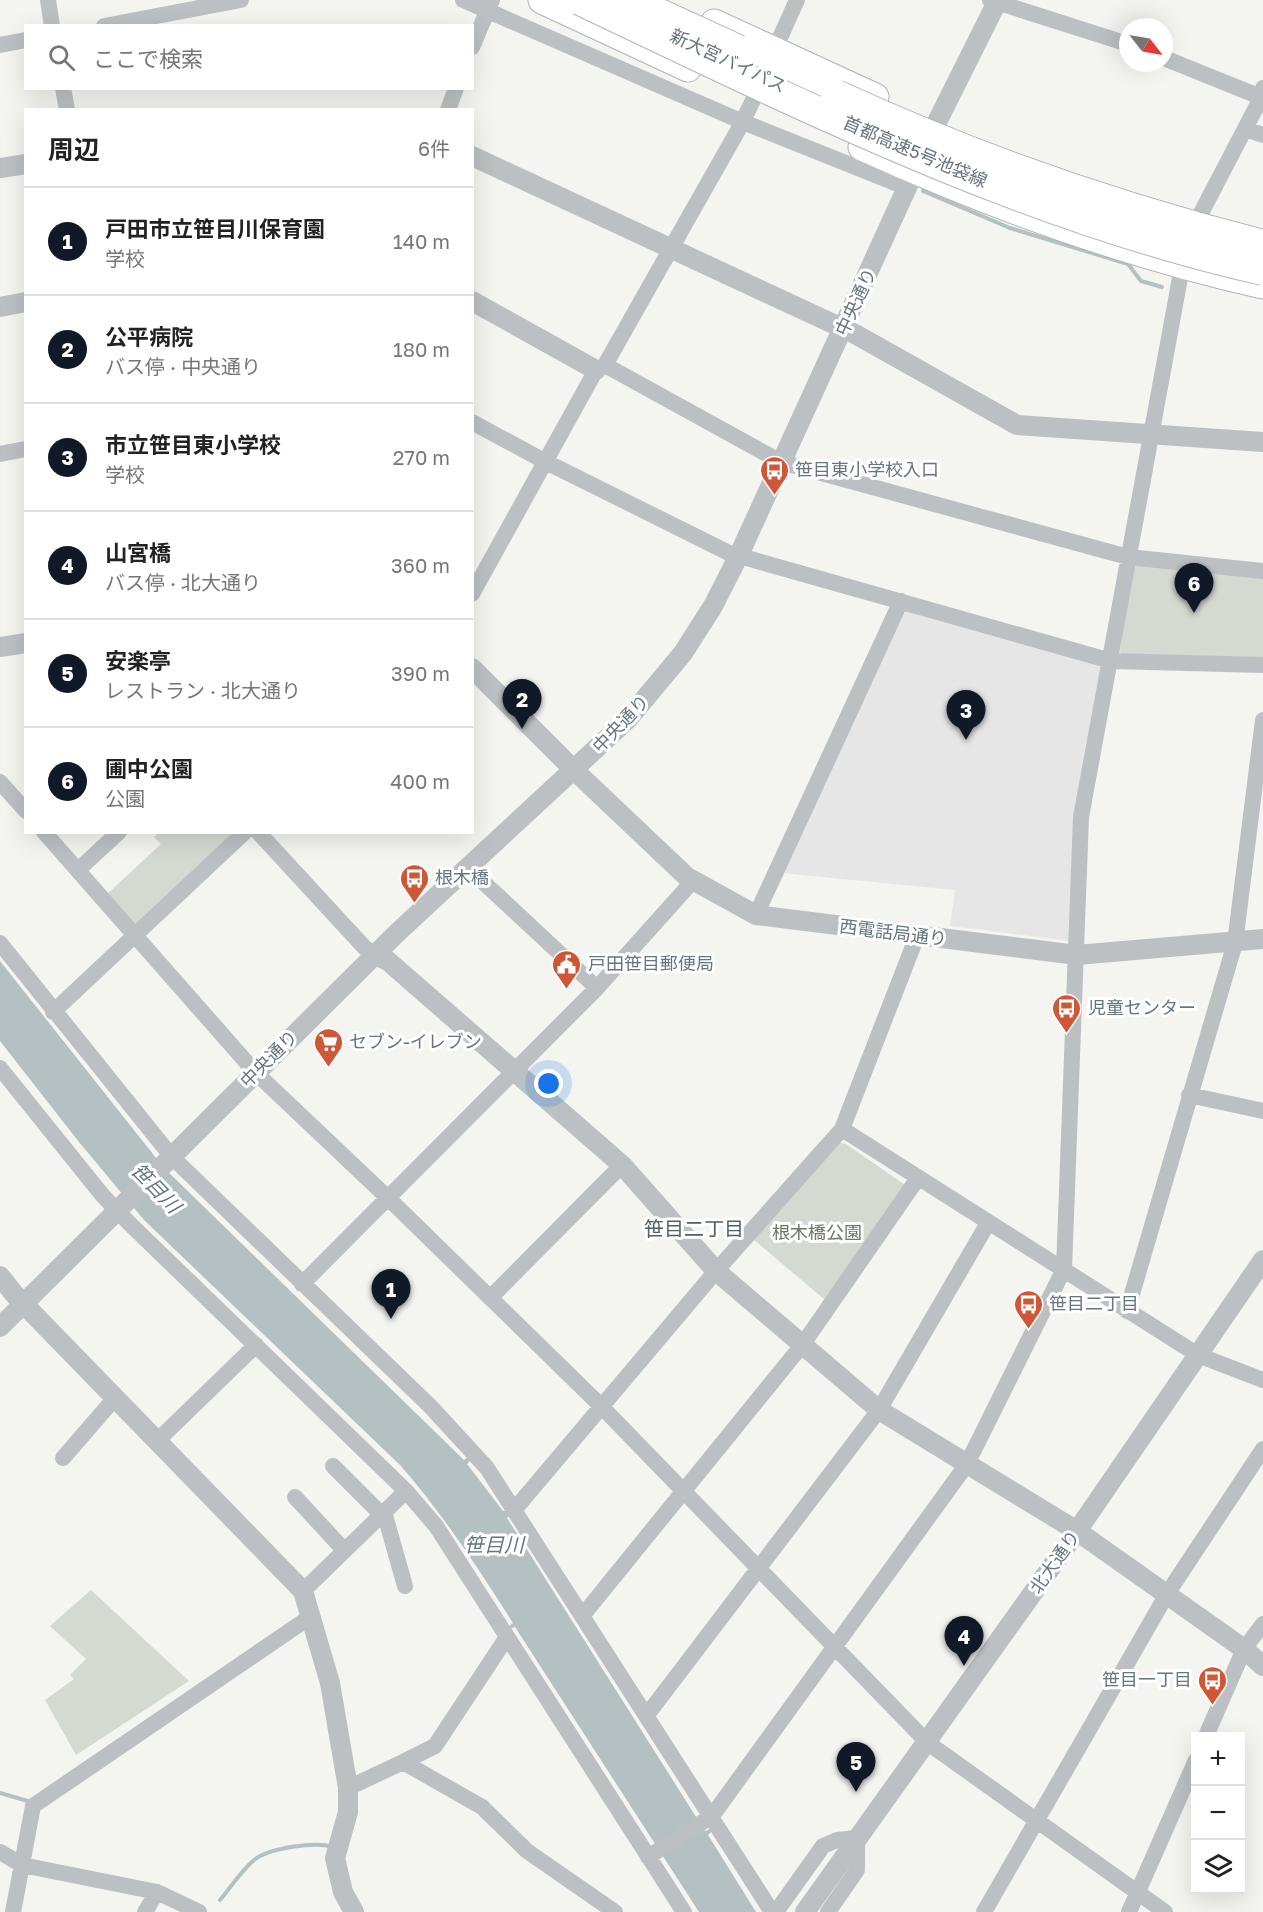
<!DOCTYPE html>
<html lang="ja">
<meta charset="utf-8">
<style>
body{margin:0;font-family:"Golos Text","Noto Sans JP",sans-serif;background:#f2f2f2;color:#222}
.controls{position:absolute;right:18px;bottom:18px;display:grid;overflow:hidden;border-radius:0px;box-shadow:0 6px 24px #0002}
.controls button{width:54px;height:54px;display:grid;place-items:center;padding:0;border:0;border-bottom:2px solid #e0e0e0;background:#fff;color:#222;font:30px sans-serif}
.compass{position:absolute;left:1119px;top:18px;width:54px;height:54px;border-radius:50%;background:#fff;box-shadow:0 6px 24px #0002;rotate:121deg}
.you{position:absolute;left:549px;top:1084px;width:21px;height:21px;margin:-15px;border:4px solid #fff;border-radius:50%;background:#1a73e8;box-shadow:0 0 0 9px #1a73e833}
.badge{display:grid;place-items:center;width:39px;height:39px;border-radius:50%;background:#111827;color:#fff;font-size:20px;font-weight:700}
.pin{position:absolute;translate:-50% -50px;filter:drop-shadow(0 2px 3px #0008)}
.pin::after{content:'';position:absolute;top:32px;width:21px;height:18px;background:inherit;clip-path:polygon(0 0,100% 0,50% 100%)}
.list{margin:0;padding:0;list-style:none}
h2{display:flex;justify-content:space-between;align-items:center;height:78px;margin:0;padding:0 24px;font-size:26px}
h2 small{font-size:20px;font-weight:400;color:#767676}
.list li{display:grid;grid-template-columns:39px 1fr auto;gap:18px;align-items:center;box-sizing:border-box;height:108px;padding:0 24px;border-top:2px solid #e0e0e0}
.list b{display:block;font-size:22px;white-space:nowrap}
.list p{margin:0;font-size:20px;white-space:nowrap;color:#767676}
.list em{font-size:20px;font-style:normal;color:#767676}
.icon{flex:none;width:33px;height:33px;fill:none;stroke:currentColor;stroke-width:2;stroke-linecap:round;stroke-linejoin:round}
.map{position:relative;flex:none;width:1263px;height:1912px;overflow:hidden}
.search{position:absolute;background:#fff;box-shadow:0 6px 24px #0002;left:24px;top:24px;width:450px;height:66px;display:flex;align-items:center;gap:15px;box-sizing:border-box;padding:0 21px;border-radius:0px;color:#767676;font-size:22px}
.panel{position:absolute;background:#fff;box-shadow:0 6px 24px #0002;left:24px;top:108px;width:450px;height:726px;border-radius:0px}
.map>svg:first-child{display:block}
.built{fill:#e5e6e5}
.green{fill:#d4d9d1}
.water{fill:#b5c0c3}
.lines{fill:none;stroke-linecap:round;stroke-linejoin:round}
.stream{stroke:#b5c0c3;stroke-width:4}
.trunk-casing{stroke:#b0b3b6;stroke-width:29}
.minor{stroke:#bcc0c3;stroke-width:16}
.tertiary{stroke:#bcc0c3;stroke-width:20}
.trunk{stroke:#fff;stroke-width:27}
.motorway-bridge-casing{stroke:#b0b3b6;stroke-width:32;stroke-linecap:butt}
.motorway-bridge{stroke:#fff;stroke-width:30}
.labels{text-anchor:middle;stroke-width:6;stroke-linejoin:round;paint-order:stroke}
.street-label{font-size:18px;fill:#67757f;stroke:#fff}
.poi-label{font-size:18px;fill:#67757f;stroke:#fff;text-anchor:start}
.park-label{font-size:18px;fill:#697765;stroke:#fff}
.water-label{font-size:20px;font-style:italic;fill:#63767c;stroke:#fff}
.neighbourhood-label{font-size:20px;fill:#545e65;stroke:#fff}
</style>
<div class="map">
<svg width="1263" height="1912" viewBox="0 0 1263 1912">
<rect width="100%" height="100%" fill="#f4f4f1"/>
<path class="built" d="M 912,610 L 1098,664 L 1101,667 L 1070,941 L 950,926 L 955,890 L 782,873 L 904,614 Z"/>
<path class="green" d="M 1131,565 L 1263,575 L 1263,658 L 1123,655 L 1120,652 Z
M 159,833 L 238,833 L 135,928 L 105,896 L 161,844 L 154,837 Z
M 837,1142 L 846,1144 L 905,1185 L 825,1300 L 752,1238 Z
M 91,1590 L 189,1681 L 76,1755 L 45,1700 L 74,1679 L 70,1675 L 86,1659 L 50,1626 Z"/>
<path class="water" d="M 0,961 L 164,1168 L 464,1460 L 468,1457 L 471,1460 L 467,1464 L 503,1511 L 508,1511 L 511,1515 L 507,1518 L 705,1831 L 710,1829 L 711,1832 L 708,1835 L 756,1912 L 699,1912 L 515,1627 L 510,1629 L 508,1627 L 513,1623 C 478,1568 443,1514 400,1465 L 144,1220 L 79,1142 L 0,1041 Z"/>
<g class="lines">
<path class="stream" d="M 923,191 L 1010,228 L 1128,264 L 1141,281 L 1162,287
M 0,1793 L 31,1802
M 220,1900 C 231,1887 241,1871 254,1860 C 269,1848 315,1841 333,1847"/>
<defs>
<path id="trunk" d="M 542,0 L 688,68
M 714,23 L 875,97
M 715,47 L 855,112
M 862,147 C 992,206 1124,254 1263,285"/>
</defs>
<use href="#trunk" class="trunk-casing"/>
<path class="minor" d="M 48,0 L 52,26
M 463,0 L 743,122 L 908,188
M 990,0 L 1128,44
M 104,26 L 241,0
M 0,45 L 26,40
M 472,47 L 492,0
M 774,51 L 797,0
M 1164,58 L 1263,98
M 63,88 L 67,110
M 448,110 L 456,88
M 1245,129 L 1263,135
M 1200,215 L 1261,98 L 1263,88
M 605,365 L 781,462 L 1128,557 L 1263,571
M 472,422 L 546,462 L 729,553 L 1111,661 L 1263,665
M 0,454 L 26,449
M 472,594 L 596,370 L 605,365 L 741,125 L 754,98
M 0,782 L 26,811
M 44,832 L 255,1072 L 388,1198 L 599,1404 L 928,1743 L 1165,1912
M 258,832 L 365,948 L 376,955
M 467,867 L 597,988
M 78,870 L 119,832
M 756,915 L 901,601
M 0,943 L 172,1157 L 431,1407 L 487,1468 L 772,1912
M 53,1012 L 245,832
M 0,1068 L 103,1196 L 130,1224 L 406,1491 L 436,1526 L 684,1912
M 1189,1095 L 1263,1111
M 842,1129 L 1198,1355 L 1263,1380
M 302,1284 L 597,988 L 692,882
M 490,1298 L 622,1165
M 1127,1311 L 1235,943 L 1263,720
M 157,1441 L 256,1345
M 63,1458 L 115,1398
M 333,1466 L 386,1519 L 405,1586
M 295,1497 L 344,1550
M 515,1509 L 716,1271 L 842,1129 L 917,936
M 303,1591 L 406,1491
M 583,1615 L 803,1344 L 918,1178
M 647,1715 L 879,1410 L 988,1223
M 1206,1736 L 1244,1649 L 1263,1624
M 403,1762 L 435,1746 L 507,1637
M 348,1788 L 403,1762 L 482,1807 L 527,1851 L 615,1912
M 0,1852 L 22,1865 L 157,1892 L 199,1912
M 648,1857 L 712,1816 L 967,1464 L 1064,1269 L 1081,817 L 1182,267
M 13,1912 L 33,1806 L 310,1617
M 145,1912 L 157,1892
M 776,1912 L 823,1846 L 837,1840 L 857,1838 L 857,1870 L 828,1912
M 984,1912 L 1167,1594 L 1263,1449
M 1129,1912 L 1196,1760"/>
<path class="tertiary" d="M 472,156 L 855,334 L 1017,425 L 1263,442
M 0,168 L 26,164
M 472,301 L 596,370
M 0,307 L 26,302
M 0,647 L 26,643
M 472,668 L 574,770 L 687,877 L 756,915 L 1077,955 L 1263,939
M 376,955 L 388,961 L 622,1165 L 716,1271 L 879,1410 L 1077,1531 L 1244,1649 L 1263,1666
M 0,1276 L 15,1295 L 303,1591 L 330,1683 L 348,1788 L 348,1812 L 335,1858 L 343,1892 L 354,1912
M 0,1327 L 398,932 L 628,719 L 683,653 L 713,606 L 739,555 L 936,124 L 998,0
M 805,1912 L 1077,1531 L 1263,1260"/>
<use href="#trunk" class="trunk"/>
<defs>
<path id="motorway-bridge" d="M 580,0 C 801,105 1023,216 1263,270
M 629,0 L 738,50
M 836,95 C 973,158 1117,208 1263,245"/>
</defs>
<use href="#motorway-bridge" class="motorway-bridge-casing"/>
<use href="#motorway-bridge" class="motorway-bridge"/>
</g>
<defs>
<symbol id="bus-pin" viewBox="-11 -11 22 30"><path d="M0 17L-7.5 6A9.5 9.5 0 1 1 7.5 6Z" fill="#cf5636" stroke="#fff"/><path d="M-5-6H5V4H4V6H2V4H-2V6H-4V4H-5ZM-3.5-4V0h7V-4ZM-3.5 1.2v1.5H-2V1.2ZM2 1.2v1.5H3.5V1.2Z" fill="#fff"/></symbol>
<symbol id="civic-pin" viewBox="-11 -11 22 30"><path d="M0 17L-7.5 6A9.5 9.5 0 1 1 7.5 6Z" fill="#cf5636" stroke="#fff"/><path d="M-.6-6.5H3V-4.5H.6V-3L4-1V1h2V6H-6V1h2V-1L-.6-3ZM-1.2 2.5V6h2.4V2.5Z" fill="#fff"/></symbol>
<symbol id="supermarket-pin" viewBox="-11 -11 22 30"><path d="M0 17L-7.5 6A9.5 9.5 0 1 1 7.5 6Z" fill="#cf5636" stroke="#fff"/><path d="M-6-5.5h2.5l.6 2H6L4.5 2H-2.5L-4.4-4H-6ZM-1.5 3.2a1.3 1.3 0 1 0 .1 0ZM3 3.2a1.3 1.3 0 1 0 .1 0Z" fill="#fff"/></symbol>
</defs>
<g fill-rule="evenodd">
<use href="#bus-pin" x="758" y="454" width="33" height="45"/>
<use href="#bus-pin" x="398" y="862" width="33" height="45"/>
<use href="#civic-pin" x="550" y="948" width="33" height="45"/>
<use href="#bus-pin" x="1050" y="992" width="33" height="45"/>
<use href="#supermarket-pin" x="312" y="1026" width="33" height="45"/>
<use href="#bus-pin" x="1012" y="1288" width="33" height="45"/>
<use href="#bus-pin" x="1196" y="1664" width="33" height="45"/>
</g>
<g class="labels">
<g class="street-label">
<text transform="translate(728 61) rotate(25)" y="6">新大宮バイパス</text>
<text transform="translate(915 152) rotate(23)" y="6">首都高速5号池袋線</text>
<text transform="translate(856 302) rotate(-65)" y="6">中央通り</text>
<text transform="translate(621 724) rotate(-46)" y="6">中央通り</text>
<text transform="translate(893 933) rotate(7)" y="6">西電話局通り</text>
<text transform="translate(269 1059) rotate(-45)" y="6">中央通り</text>
<text transform="translate(1055 1562) rotate(-55)" y="6">北大通り</text>
</g>
<g class="poi-label">
<text x="795" y="476">笹目東小学校入口</text>
<text x="435" y="884">根木橋</text>
<text x="588" y="970">戸田笹目郵便局</text>
<text x="1088" y="1014">児童センター</text>
<text x="349" y="1048">セブン-イレブン</text>
<text x="1049" y="1310">笹目二丁目</text>
<text x="1192" y="1686" text-anchor="end">笹目一丁目</text>
</g>
<g class="park-label">
<text x="817" y="1239">根木橋公園</text>
</g>
<g class="water-label">
<text transform="translate(156 1188) rotate(46)" y="7">笹目川</text>
<text x="494" y="1552">笹目川</text>
</g>
<g class="neighbourhood-label">
<text x="694" y="1236">笹目二丁目</text>
</g>
</g>
</svg>
<div class="controls">
<button>+</button>
<button>−</button>
<button><svg class="icon" aria-label="layers" viewBox="0 0 24 24"><path d="M12 4l9 5-9 5-9-5zM3 14l9 5 9-5"/></svg></button>
</div>
<svg class="compass" viewBox="-18 -18 36 36"><path d="M0-13l5 13h-10z" fill="#e53935"/><path d="M0 13l5-13h-10z" fill="#767676"/></svg>
<div class="you"></div>
<div class="pin badge" style="left:391px;top:1319px">1</div>
<div class="pin badge" style="left:522px;top:729px">2</div>
<div class="pin badge" style="left:966px;top:740px">3</div>
<div class="pin badge" style="left:964px;top:1666px">4</div>
<div class="pin badge" style="left:856px;top:1792px">5</div>
<div class="pin badge" style="left:1194px;top:613px">6</div>
<div class="search"><svg class="icon" aria-label="search" viewBox="0 0 24 24"><circle cx="10" cy="10" r="6"/><path d="M15 15l6 6"/></svg>ここで検索</div>
<section class="panel">
<h2>周辺<small>6件</small></h2>
<ul class="list">
<li><span class="badge">1</span><div><b>戸田市立笹目川保育園</b><p>学校</p></div><em>140 m</em></li>
<li><span class="badge">2</span><div><b>公平病院</b><p>バス停 · 中央通り</p></div><em>180 m</em></li>
<li><span class="badge">3</span><div><b>市立笹目東小学校</b><p>学校</p></div><em>270 m</em></li>
<li><span class="badge">4</span><div><b>山宮橋</b><p>バス停 · 北大通り</p></div><em>360 m</em></li>
<li><span class="badge">5</span><div><b>安楽亭</b><p>レストラン · 北大通り</p></div><em>390 m</em></li>
<li><span class="badge">6</span><div><b>圃中公園</b><p>公園</p></div><em>400 m</em></li>
</ul>
</section>
</div>
